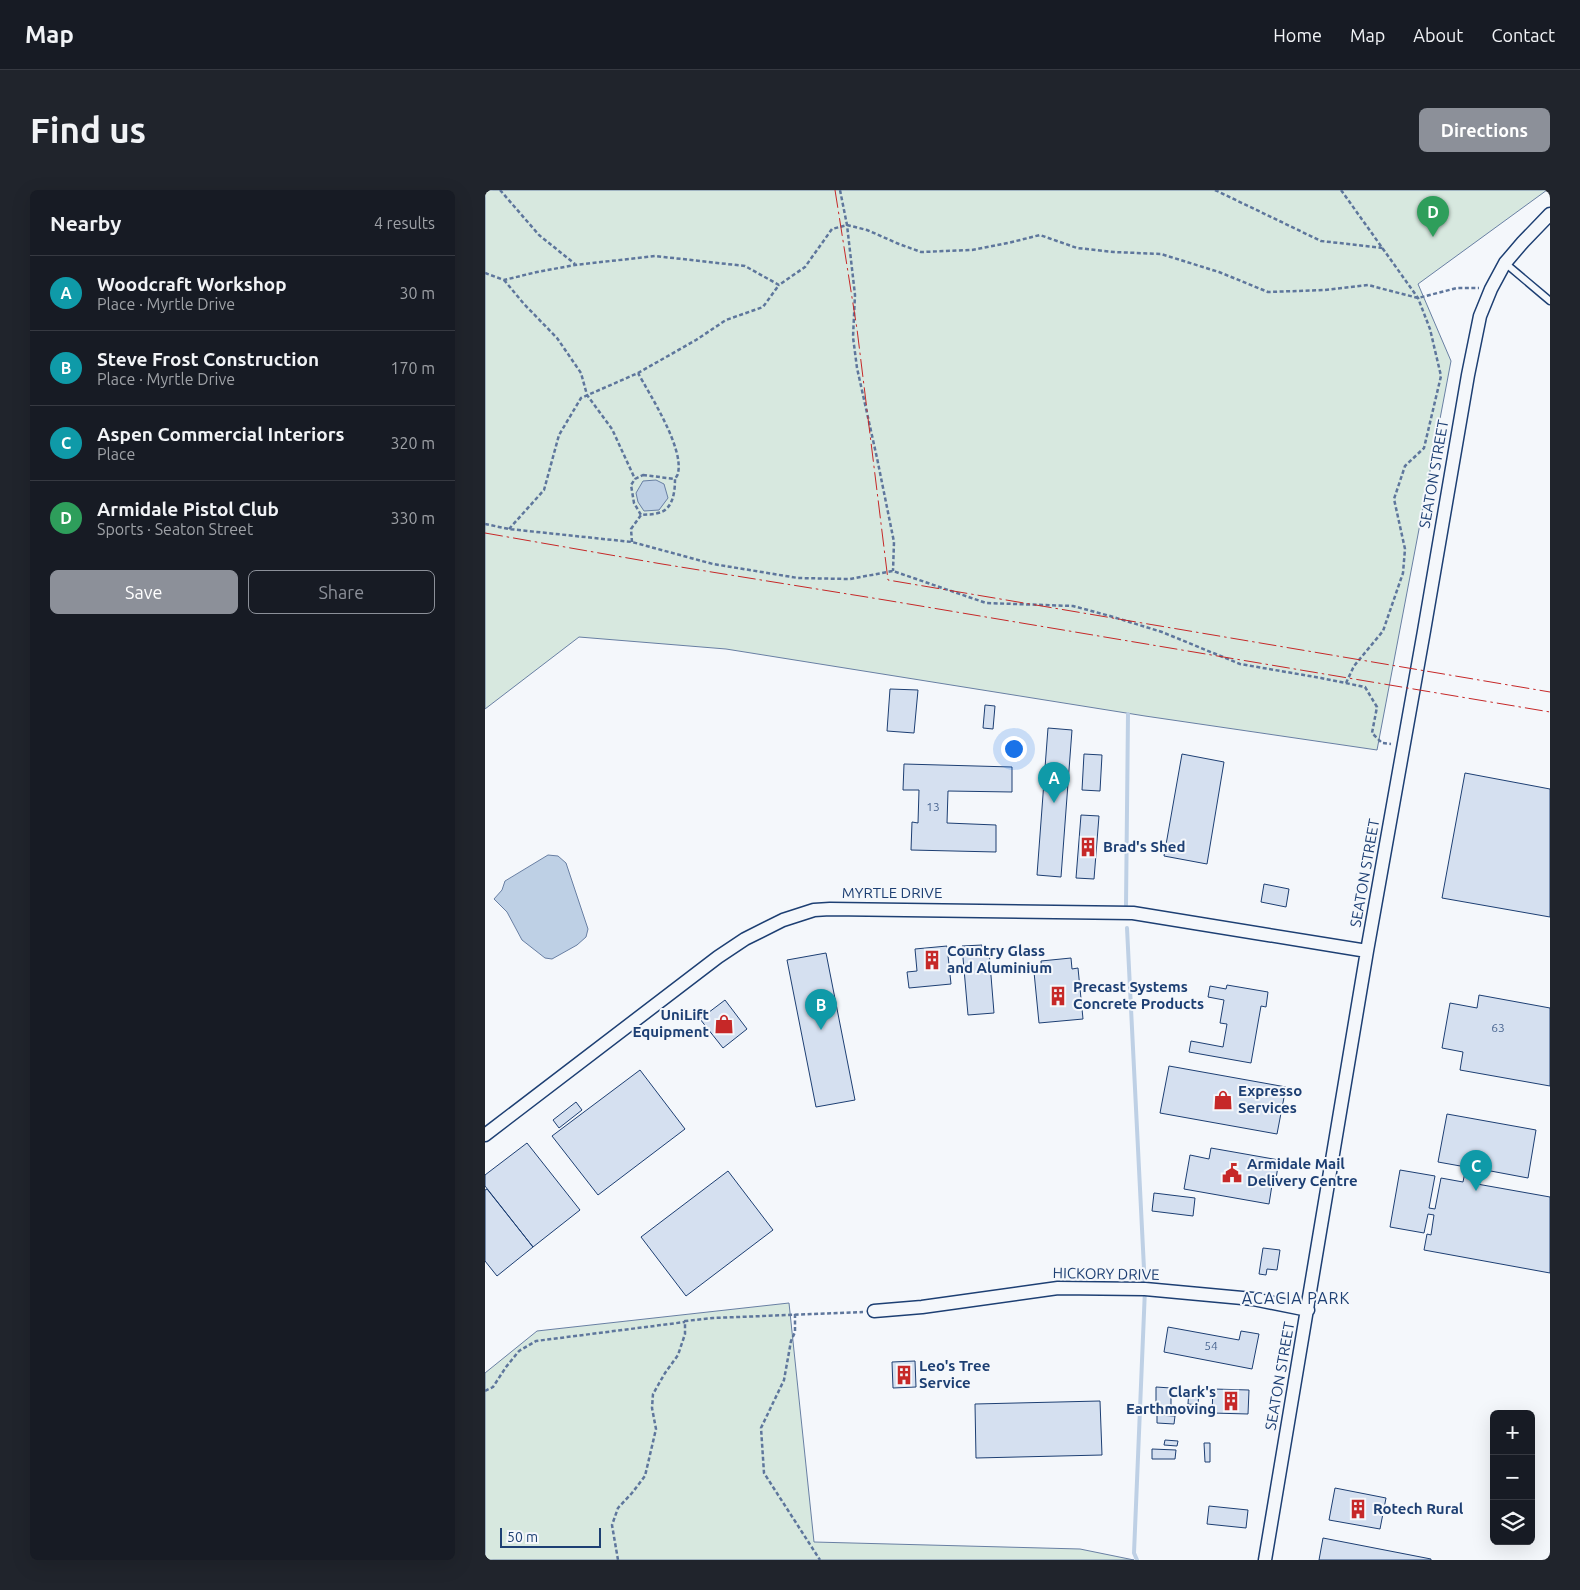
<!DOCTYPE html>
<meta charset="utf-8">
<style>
body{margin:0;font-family:Ubuntu,sans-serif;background:#20242c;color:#f1f3f6}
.controls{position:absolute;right:15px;bottom:15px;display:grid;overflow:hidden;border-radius:8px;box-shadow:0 5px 20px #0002}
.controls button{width:45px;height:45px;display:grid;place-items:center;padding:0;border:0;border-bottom:1px solid #363941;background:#171b24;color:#f1f3f6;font:25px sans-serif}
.scale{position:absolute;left:15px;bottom:12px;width:101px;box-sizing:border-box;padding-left:5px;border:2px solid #1d3f73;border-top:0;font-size:14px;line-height:18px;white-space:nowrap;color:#1d3f73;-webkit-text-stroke:4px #f4f7fb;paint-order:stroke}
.you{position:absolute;left:528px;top:558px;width:18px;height:18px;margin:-12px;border:4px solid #fff;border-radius:50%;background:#1a73e8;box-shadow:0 0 0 8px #1a73e833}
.badge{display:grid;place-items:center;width:32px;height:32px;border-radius:50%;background:#8c9099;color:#fff;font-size:16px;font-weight:700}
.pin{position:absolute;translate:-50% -41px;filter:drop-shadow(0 1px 2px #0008)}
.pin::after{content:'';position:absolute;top:26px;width:18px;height:15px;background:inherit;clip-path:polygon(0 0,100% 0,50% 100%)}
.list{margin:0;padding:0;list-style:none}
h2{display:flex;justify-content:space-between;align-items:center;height:65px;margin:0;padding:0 20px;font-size:21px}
h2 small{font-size:16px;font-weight:400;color:#9ea1a6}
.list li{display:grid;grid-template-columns:32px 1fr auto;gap:15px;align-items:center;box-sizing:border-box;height:75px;padding:0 20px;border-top:1px solid #363941}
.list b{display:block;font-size:19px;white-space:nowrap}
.list p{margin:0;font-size:16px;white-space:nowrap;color:#9ea1a6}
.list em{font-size:16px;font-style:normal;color:#9ea1a6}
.actions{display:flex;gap:10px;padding:15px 20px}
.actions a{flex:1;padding:11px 0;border:1px solid #8c9099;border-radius:8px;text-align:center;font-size:18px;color:#8c9099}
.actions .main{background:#8c9099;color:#fff}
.icon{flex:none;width:28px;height:28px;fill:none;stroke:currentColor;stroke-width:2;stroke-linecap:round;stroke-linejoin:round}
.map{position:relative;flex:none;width:1065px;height:1370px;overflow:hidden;border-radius:8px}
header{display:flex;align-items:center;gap:30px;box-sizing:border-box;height:70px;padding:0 25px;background:#171b24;border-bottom:1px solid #363941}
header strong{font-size:24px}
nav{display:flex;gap:28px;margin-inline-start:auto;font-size:18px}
.intro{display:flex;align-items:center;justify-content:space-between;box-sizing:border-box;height:120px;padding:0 30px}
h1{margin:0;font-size:35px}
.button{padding:12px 22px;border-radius:8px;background:#8c9099;color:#fff;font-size:18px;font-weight:700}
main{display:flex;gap:30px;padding:0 30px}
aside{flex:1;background:#171b24;border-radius:8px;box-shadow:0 5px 20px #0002}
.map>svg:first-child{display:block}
.green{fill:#d7e8df;stroke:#687fa3}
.water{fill:#bed0e5;stroke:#687fa3}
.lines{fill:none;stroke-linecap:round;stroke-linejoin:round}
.stream{stroke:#bed0e5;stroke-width:4}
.building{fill:#d5e0f0;stroke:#1d3f73}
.service-casing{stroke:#1d3f73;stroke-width:9}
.minor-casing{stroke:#1d3f73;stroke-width:15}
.path{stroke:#5e769c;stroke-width:2.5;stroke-dasharray:4 2.5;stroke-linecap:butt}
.service{stroke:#f4f7fb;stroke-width:6}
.minor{stroke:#f4f7fb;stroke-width:12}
.power{stroke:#c62828;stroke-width:1;stroke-dasharray:18 4 2.5 4;stroke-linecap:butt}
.labels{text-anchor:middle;stroke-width:4;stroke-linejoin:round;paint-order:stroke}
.number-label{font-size:12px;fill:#4b6792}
.street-label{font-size:15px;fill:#1d3f73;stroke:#f4f7fb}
.poi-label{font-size:15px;font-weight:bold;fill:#1d3f73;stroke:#f4f7fb;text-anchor:start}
.neighbourhood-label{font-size:16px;letter-spacing:1px;fill:#1d3f73;stroke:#f4f7fb}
</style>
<header>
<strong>Map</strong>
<nav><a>Home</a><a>Map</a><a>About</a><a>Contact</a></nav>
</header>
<div class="intro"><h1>Find us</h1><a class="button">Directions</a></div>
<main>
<aside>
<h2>Nearby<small>4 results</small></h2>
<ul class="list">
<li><span class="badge" style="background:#0f9aa8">A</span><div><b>Woodcraft Workshop</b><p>Place · Myrtle Drive</p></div><em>30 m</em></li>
<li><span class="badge" style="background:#0f9aa8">B</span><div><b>Steve Frost Construction</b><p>Place · Myrtle Drive</p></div><em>170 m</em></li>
<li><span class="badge" style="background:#0f9aa8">C</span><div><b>Aspen Commercial Interiors</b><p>Place</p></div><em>320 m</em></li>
<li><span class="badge" style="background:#2e9e5b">D</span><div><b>Armidale Pistol Club</b><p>Sports · Seaton Street</p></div><em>330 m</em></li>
</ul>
<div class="actions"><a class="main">Save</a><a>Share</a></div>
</aside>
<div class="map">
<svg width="1065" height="1370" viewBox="0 0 1065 1370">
<rect width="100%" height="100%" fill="#f4f7fb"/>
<path class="green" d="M 0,0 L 1062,0 L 933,94 L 966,171 L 892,560 L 660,526 L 241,459 L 94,447 L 0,519 Z
M 304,1113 L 329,1352 L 595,1359 L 649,1370 L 0,1370 L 0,1183 L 52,1141 Z"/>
<path class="water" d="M 171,290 L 179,294 L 183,308 L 174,320 L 159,321 L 153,312 L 151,303 L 158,291 Z
M 63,665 L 73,666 L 81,673 L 103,739 L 101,747 L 92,755 L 67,769 L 60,768 L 37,750 L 22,722 L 9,709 L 17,700 L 20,691 Z"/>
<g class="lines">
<path class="stream" d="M 641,715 L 643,524
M 642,738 L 660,1099 L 649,1363 L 652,1370"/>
</g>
<path class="building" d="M 405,499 L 433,500 L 429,543 L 402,541 Z
M 500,515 L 510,516 L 508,539 L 498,538 Z
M 563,538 L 587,540 L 576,687 L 552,685 Z
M 599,564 L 617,565 L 615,601 L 597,600 Z
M 697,564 L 739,572 L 722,674 L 679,666 Z
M 419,574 L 527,577 L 527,602 L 463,601 L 462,633 L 511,635 L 511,662 L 426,660 L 427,632 L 433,633 L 434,600 L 418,600 Z
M 980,583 L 1065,599 L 1065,727 L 957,708 Z
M 596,625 L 614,626 L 609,689 L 591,688 Z
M 779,694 L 804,699 L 801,717 L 776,712 Z
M 497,755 L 497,762 L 504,761 L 509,823 L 483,825 L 477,756 Z
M 462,756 L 466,794 L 424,798 L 422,782 L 432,781 L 430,759 Z
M 341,763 L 370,910 L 331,917 L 302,770 Z
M 586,768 L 587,779 L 593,778 L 598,829 L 554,833 L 549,782 L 557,781 L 556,771 Z
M 742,795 L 783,802 L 781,817 L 776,816 L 766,873 L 704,862 L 706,851 L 738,857 L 742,834 L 735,833 L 739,810 L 723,807 L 725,796 L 741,799 Z
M 994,805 L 1065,818 L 1065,896 L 975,880 L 978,862 L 957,858 L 965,813 L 992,818 Z
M 240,810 L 262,839 L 238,858 L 215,829 Z
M 684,876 L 801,897 L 792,944 L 675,923 Z
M 155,880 L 200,939 L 113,1005 L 67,946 Z
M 91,912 L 97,920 L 74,938 L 68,930 Z
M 962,924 L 1051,940 L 1043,988 L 995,979 L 992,994 L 1065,1007 L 1065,1083 L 939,1060 L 942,1044 L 946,1045 L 949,1025 L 943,1024 L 939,1043 L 905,1037 L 915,980 L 950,986 L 944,1018 L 950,1019 L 956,988 L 978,992 L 981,977 L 953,972 Z
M 42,953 L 95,1020 L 48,1057 L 0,996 L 0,985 Z
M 726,958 L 794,970 L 790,995 L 787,995 L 784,1014 L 699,999 L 705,965 L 724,969 Z
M 243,981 L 288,1040 L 201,1106 L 156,1047 Z
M 2,999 L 48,1057 L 12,1086 L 0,1071 L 0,1000 Z
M 669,1003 L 710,1008 L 708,1026 L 667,1021 Z
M 778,1058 L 795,1060 L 792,1080 L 782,1079 L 781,1085 L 774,1084 Z
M 683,1137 L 754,1150 L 756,1141 L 774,1144 L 767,1179 L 679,1162 Z
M 430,1171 L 431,1197 L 408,1198 L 407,1172 Z
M 671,1197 L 686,1198 L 686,1217 L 671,1217 Z
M 704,1199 L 714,1200 L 713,1215 L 703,1214 Z
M 728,1199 L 764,1200 L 763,1224 L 727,1223 Z
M 615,1211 L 617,1265 L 491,1268 L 490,1214 Z
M 672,1225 L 690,1226 L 689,1234 L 672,1233 Z
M 680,1250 L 693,1251 L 692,1256 L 679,1255 Z
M 719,1253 L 725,1253 L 725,1272 L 720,1272 Z
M 667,1259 L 691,1260 L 690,1269 L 667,1269 Z
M 850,1298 L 901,1308 L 895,1339 L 844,1330 Z
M 724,1316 L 763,1320 L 761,1338 L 722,1334 Z
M 838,1348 L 946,1369 L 946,1370 L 834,1370 Z"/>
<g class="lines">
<defs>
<path id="service" d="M 1020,73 L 1065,111"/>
<path id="minor" d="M 0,945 L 233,767 L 260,749 L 298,730 L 329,720 L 345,719 L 648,723 L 882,761
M 389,1121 L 437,1117 L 573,1098 L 660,1099 L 768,1109 L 823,1120
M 780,1370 L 882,761 L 939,441 L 983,185 L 995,126 L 1006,99 L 1020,73 L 1038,52 L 1065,24"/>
</defs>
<use href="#service" class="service-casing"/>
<use href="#minor" class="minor-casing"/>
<path class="path" d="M 15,0 L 54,45 L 90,74
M 355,0 L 362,35 L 370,105 L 368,147 L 372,178 L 392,268 L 409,352 L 408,381
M 730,0 L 836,51 L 898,58
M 856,0 L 933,108 L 945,139 L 956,186 L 939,258 L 920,276 L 909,309 L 920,359 L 918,383 L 898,441 L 869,476 L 861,493
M 0,83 L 19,90 L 52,82 L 90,75 L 170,66 L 260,76 L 294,95 L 320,77 L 347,39 L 362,35 L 382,40 L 414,54 L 436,62 L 487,60 L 523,53 L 555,45 L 592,58 L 629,62 L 676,64 L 734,82 L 783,102 L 840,100 L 883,95 L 933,108 L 972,98 L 994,98
M 19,90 L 39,114 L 72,148 L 96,183 L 102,205 L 127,239 L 150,289
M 153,183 C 165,205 199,258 193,283 C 193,285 191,287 190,289
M 158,285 L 190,289 C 190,302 188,320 173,323 C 168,325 162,324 156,325 L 149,313 L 146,295 L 150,289 Z
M 0,334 L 24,339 L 147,352 L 228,374 L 313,388 L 365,389 L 408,381 L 501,413 L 588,416 L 625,426 L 677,442 L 755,474 L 836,488 L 880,497 L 892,517 L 887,543 L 897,553 L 906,554
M 24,339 L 59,300 L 74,245 L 96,208 L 153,183 L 211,150 L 241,130 L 278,117 L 294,95
M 147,352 L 146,339 L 156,325
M 310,1124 L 310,1142 L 306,1151 L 299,1190 L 276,1238 L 279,1283 L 335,1370
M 0,1201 L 8,1197 L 21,1177 L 34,1161 L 51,1151 L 200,1132
M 133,1370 L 127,1335 L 133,1318 L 147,1303 L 160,1286 L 171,1239 L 167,1218 L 168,1204 L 180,1183 L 193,1165 L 200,1144 L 200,1131 L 228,1128 L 378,1122"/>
<use href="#service" class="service"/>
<use href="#minor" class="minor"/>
<path class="power" d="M 350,0 L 372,139 L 403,390 L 1065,502
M 0,343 L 177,374 L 400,410 L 1065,522"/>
</g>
<defs>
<symbol id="building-bare" viewBox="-9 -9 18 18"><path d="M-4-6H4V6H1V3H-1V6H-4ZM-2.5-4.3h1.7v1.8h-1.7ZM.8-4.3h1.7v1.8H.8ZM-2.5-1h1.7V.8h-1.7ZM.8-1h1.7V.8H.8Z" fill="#c62828" stroke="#f4f7fb" stroke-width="2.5" paint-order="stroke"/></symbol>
<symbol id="shop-bare" viewBox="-9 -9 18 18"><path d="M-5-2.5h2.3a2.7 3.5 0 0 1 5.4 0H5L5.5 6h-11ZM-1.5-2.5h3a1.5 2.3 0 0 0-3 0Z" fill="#c62828" stroke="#f4f7fb" stroke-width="2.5" paint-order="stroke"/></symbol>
<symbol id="civic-bare" viewBox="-9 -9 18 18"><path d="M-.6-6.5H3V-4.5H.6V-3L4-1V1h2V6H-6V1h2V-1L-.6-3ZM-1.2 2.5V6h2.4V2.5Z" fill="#c62828" stroke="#f4f7fb" stroke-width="2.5" paint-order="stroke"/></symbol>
</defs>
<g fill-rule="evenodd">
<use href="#building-bare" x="589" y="643" width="28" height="28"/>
<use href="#building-bare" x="433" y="756" width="28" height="28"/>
<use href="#building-bare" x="559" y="792" width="28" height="28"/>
<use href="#shop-bare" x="225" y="820" width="28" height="28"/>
<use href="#shop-bare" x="724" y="896" width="28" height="28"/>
<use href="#civic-bare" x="733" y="969" width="28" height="28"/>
<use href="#building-bare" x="405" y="1171" width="28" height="28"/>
<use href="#building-bare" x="732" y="1197" width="28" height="28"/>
<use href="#building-bare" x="859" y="1305" width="28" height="28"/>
</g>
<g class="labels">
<g class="number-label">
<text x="448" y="621">13</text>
<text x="1013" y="842">63</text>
<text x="726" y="1160">54</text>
</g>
<g class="street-label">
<text transform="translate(949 284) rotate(-80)" y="5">SEATON STREET</text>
<text transform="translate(880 683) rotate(-80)" y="5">SEATON STREET</text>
<text x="407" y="708">MYRTLE DRIVE</text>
<text transform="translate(621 1084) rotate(1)" y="5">HICKORY DRIVE</text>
<text transform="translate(795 1186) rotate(-80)" y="5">SEATON STREET</text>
</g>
<g class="poi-label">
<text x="618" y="662">Brad's Shed</text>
<text x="462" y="766">Country Glass<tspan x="462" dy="17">and Aluminium</tspan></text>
<text x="588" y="802">Precast Systems<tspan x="588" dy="17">Concrete Products</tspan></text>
<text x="224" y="830" text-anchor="end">UniLift<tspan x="224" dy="17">Equipment</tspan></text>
<text x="753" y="906">Expresso<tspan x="753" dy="17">Services</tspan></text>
<text x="762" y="979">Armidale Mail<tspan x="762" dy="17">Delivery Centre</tspan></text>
<text x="434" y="1181">Leo's Tree<tspan x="434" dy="17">Service</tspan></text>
<text x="731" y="1207" text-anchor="end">Clark's<tspan x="731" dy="17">Earthmoving</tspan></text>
<text x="888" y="1324">Rotech Rural</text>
</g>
<g class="neighbourhood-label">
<text x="811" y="1114">ACACIA PARK</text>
</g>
</g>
</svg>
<div class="controls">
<button>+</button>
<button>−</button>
<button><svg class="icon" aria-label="layers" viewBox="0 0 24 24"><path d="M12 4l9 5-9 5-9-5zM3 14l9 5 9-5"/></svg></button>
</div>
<div class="scale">50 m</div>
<div class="you"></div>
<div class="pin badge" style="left:569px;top:613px;background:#0f9aa8">A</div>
<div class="pin badge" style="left:336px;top:840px;background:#0f9aa8">B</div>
<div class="pin badge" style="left:991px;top:1001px;background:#0f9aa8">C</div>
<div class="pin badge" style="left:948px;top:47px;background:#2e9e5b">D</div>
</div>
</main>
